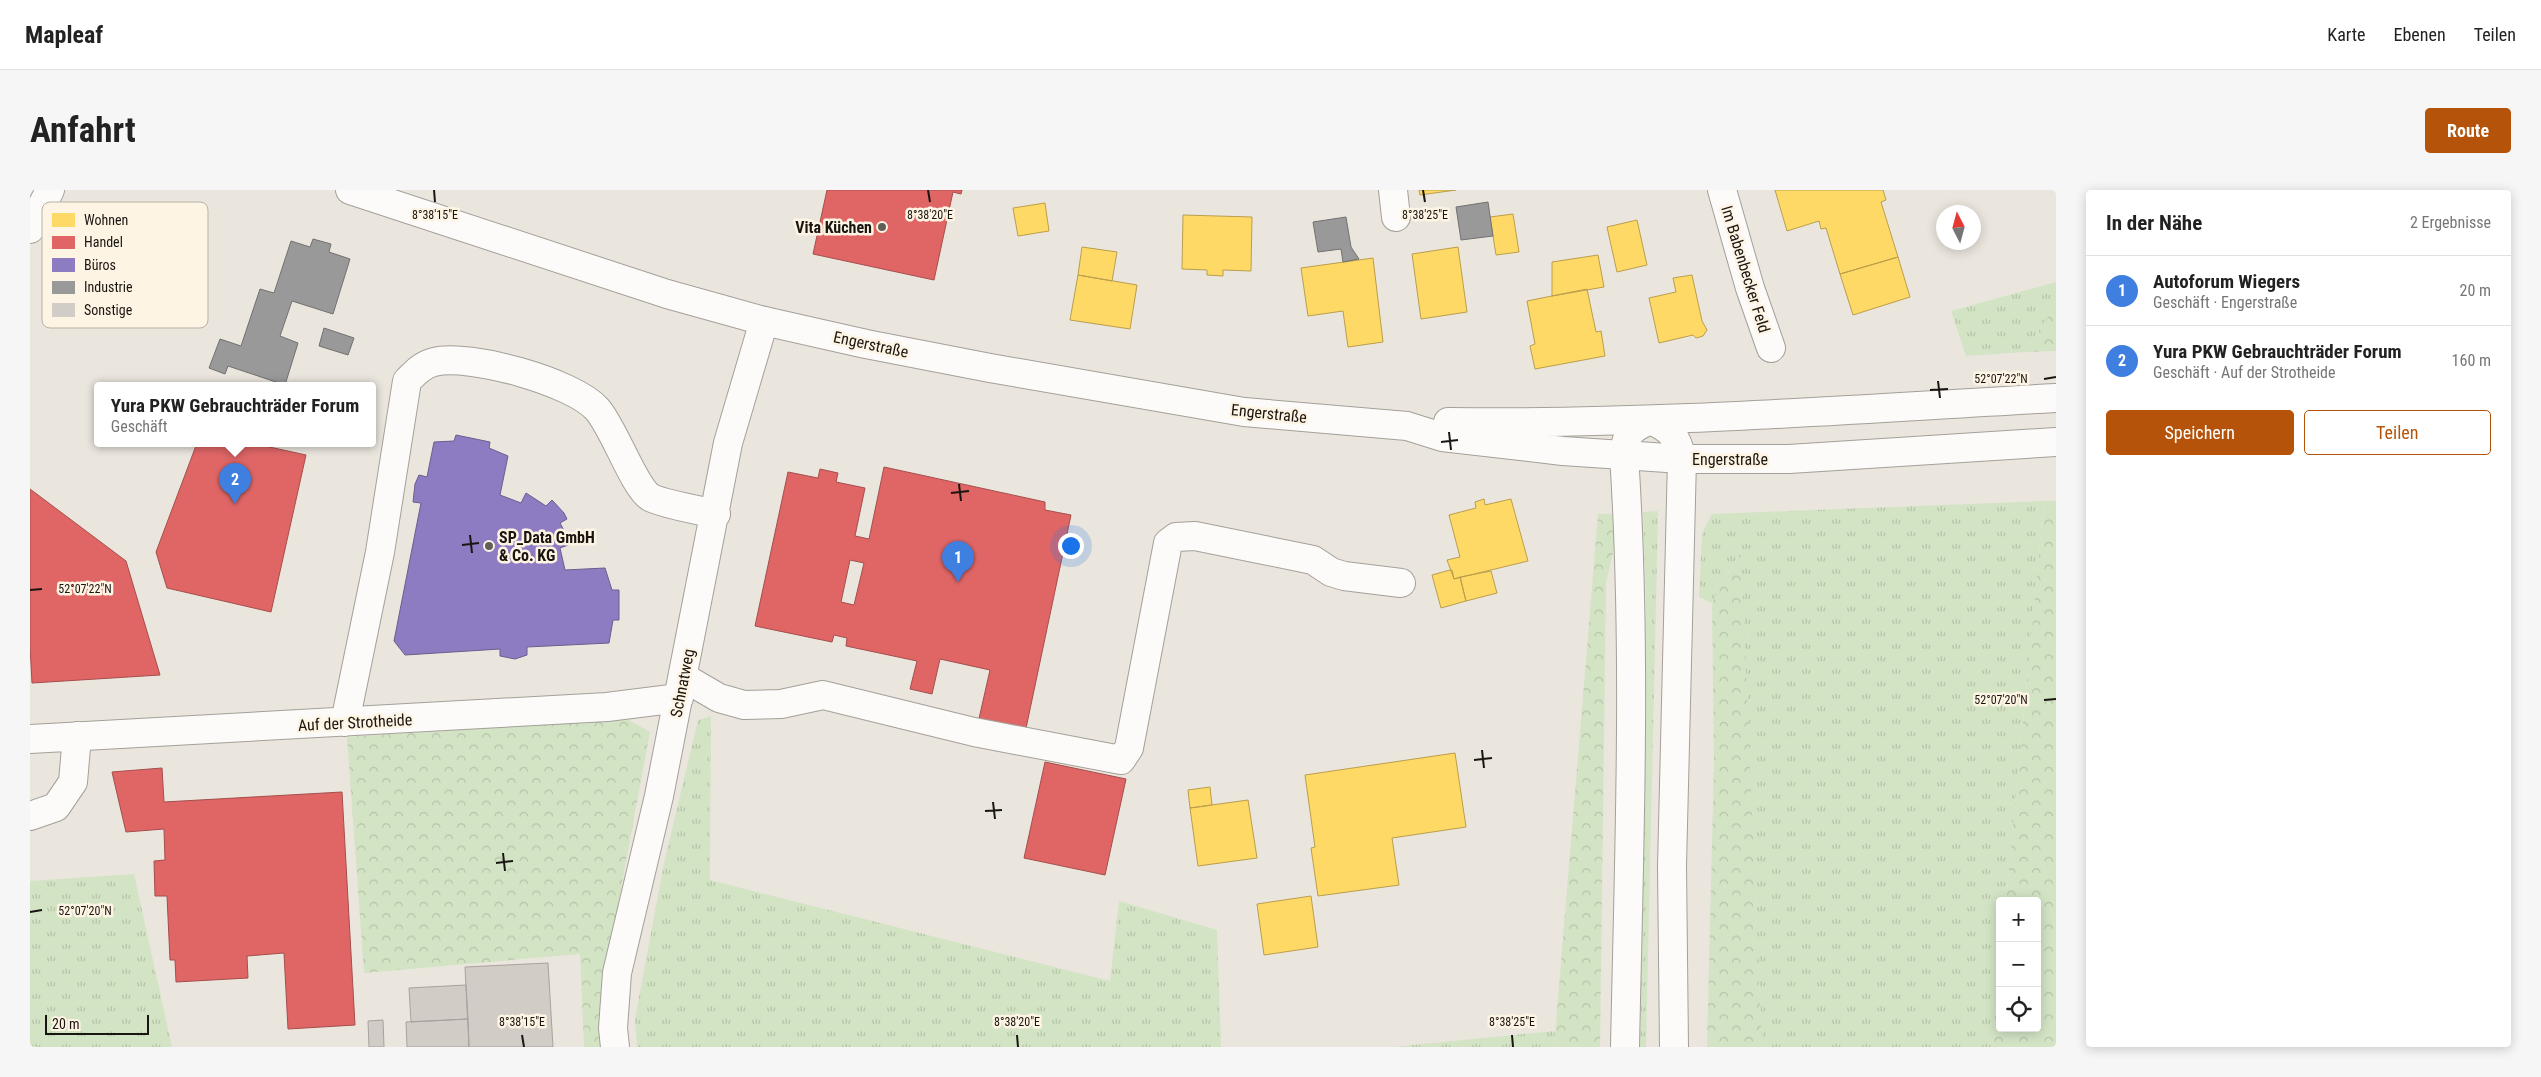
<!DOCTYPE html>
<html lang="de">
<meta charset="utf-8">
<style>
body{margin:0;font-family:"Roboto Condensed",sans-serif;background:#f6f6f6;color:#222}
.controls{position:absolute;right:15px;bottom:15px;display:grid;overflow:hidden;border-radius:5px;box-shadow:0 2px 12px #0003}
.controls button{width:45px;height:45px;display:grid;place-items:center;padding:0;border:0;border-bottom:1px solid #e0e0e0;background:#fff;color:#222;font:25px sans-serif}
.compass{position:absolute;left:1906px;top:15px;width:45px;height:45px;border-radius:50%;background:#fff;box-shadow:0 2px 12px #0003;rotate:354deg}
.scale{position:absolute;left:15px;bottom:12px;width:104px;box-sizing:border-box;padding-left:5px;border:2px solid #191510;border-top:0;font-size:14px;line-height:18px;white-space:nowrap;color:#191510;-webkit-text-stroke:4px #fdf4e4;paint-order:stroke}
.you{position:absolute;left:1040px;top:355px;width:18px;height:18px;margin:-12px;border:4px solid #fff;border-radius:50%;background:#1a73e8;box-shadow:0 0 0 8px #1a73e833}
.badge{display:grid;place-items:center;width:32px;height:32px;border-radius:50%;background:#b45309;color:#fff;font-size:16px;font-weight:700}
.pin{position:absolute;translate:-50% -41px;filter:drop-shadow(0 1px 2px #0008)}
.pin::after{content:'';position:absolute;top:26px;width:18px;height:15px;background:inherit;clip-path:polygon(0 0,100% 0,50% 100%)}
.popup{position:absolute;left:64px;top:192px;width:282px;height:65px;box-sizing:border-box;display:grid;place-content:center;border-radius:5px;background:#fff;filter:drop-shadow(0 1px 4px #0005);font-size:16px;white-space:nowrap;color:#767676}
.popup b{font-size:19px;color:#222}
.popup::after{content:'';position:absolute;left:50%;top:100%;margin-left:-10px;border:10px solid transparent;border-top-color:#fff}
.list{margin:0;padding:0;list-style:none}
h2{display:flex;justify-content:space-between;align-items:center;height:65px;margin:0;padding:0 20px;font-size:21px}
h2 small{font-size:16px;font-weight:400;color:#767676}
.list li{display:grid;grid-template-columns:32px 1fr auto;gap:15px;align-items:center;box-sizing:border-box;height:70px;padding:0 20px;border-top:1px solid #e0e0e0}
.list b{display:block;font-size:19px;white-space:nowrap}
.list p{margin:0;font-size:16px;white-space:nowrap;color:#767676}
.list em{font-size:16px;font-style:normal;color:#767676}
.actions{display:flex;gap:10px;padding:15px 20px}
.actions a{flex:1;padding:11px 0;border:1px solid #b45309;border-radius:5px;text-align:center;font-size:18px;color:#b45309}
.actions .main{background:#b45309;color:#fff}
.icon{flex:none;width:28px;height:28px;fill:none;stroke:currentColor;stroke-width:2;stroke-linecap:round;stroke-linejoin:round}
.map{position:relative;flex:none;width:2026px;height:857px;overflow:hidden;border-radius:5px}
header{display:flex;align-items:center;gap:30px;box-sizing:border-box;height:70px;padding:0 25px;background:#fff;border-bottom:1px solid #e0e0e0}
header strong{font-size:24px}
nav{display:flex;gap:28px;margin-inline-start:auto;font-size:18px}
.intro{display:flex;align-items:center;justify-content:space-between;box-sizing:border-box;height:120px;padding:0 30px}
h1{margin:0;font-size:35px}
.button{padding:12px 22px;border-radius:5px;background:#b45309;color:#fff;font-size:18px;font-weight:700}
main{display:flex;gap:30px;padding:0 30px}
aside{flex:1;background:#fff;border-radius:5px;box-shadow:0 2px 12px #0003}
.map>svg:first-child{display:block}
.grass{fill:url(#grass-tufts)}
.forest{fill:url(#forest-crowns)}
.homes{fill:#ffd966;stroke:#ba9e4c}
.shops{fill:#e06666;stroke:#a44e4c;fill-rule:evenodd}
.offices{fill:#8e7cc3;stroke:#6b5d8d}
.industry{fill:#999;stroke:#737170}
.building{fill:#d2ccc7;stroke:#a8a29e}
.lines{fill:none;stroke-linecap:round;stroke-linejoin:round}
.minor-casing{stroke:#a4a099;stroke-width:30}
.major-casing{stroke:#a4a099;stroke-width:30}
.highway-casing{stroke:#a4a099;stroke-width:30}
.minor{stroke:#fcfbfa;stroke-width:28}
.major{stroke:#fcfbfa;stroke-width:28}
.highway{stroke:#fcfbfa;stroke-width:28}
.ticks{fill:none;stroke:#191510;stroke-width:2}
.poi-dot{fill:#625e58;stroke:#fdf4e4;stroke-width:2}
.labels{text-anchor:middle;stroke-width:5;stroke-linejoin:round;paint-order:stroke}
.poi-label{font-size:16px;font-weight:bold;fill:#191510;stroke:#fdf4e4;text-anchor:end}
.street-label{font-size:16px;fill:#191510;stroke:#fdf4e4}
.key{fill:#fdf4e4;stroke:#b9b1a4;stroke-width:1}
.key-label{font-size:14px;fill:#191510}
.ticks-label{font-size:12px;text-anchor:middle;fill:#191510;stroke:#fdf4e4;stroke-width:5;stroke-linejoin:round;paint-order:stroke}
</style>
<header>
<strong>Mapleaf</strong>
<nav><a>Karte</a><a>Ebenen</a><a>Teilen</a></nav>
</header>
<div class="intro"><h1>Anfahrt</h1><a class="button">Route</a></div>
<main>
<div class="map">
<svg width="2026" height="857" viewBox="0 0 2026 857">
<defs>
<pattern id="grass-tufts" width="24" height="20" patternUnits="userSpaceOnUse" patternTransform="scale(1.25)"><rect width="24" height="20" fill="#d3e4c5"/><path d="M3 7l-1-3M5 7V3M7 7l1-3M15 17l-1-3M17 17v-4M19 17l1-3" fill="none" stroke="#b5c3a8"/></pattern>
<pattern id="forest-crowns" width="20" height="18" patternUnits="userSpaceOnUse" patternTransform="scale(1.25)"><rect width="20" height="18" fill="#d3e4c5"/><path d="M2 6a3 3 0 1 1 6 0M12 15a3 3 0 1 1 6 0" fill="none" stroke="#b5c3a8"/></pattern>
</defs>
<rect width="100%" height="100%" fill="#eae5dd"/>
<path class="grass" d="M 2026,92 L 2026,115 L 1994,162 L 1936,166 L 1921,121 Z
M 2014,311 L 1976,711 L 1970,711 L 1970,779 L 1962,857 L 1732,857 L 1710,362 L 1682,413 L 1669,407 L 1672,343 L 1682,324 Z
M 1628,321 L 1616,857 L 1610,857 L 1616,413 L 1613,322 Z
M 681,526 L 680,690 L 1080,791 L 1089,711 L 1187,740 L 1191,857 L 607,857 L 605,829 L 634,673 L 668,530 Z
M 104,684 L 142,857 L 0,857 L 0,691 Z
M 1525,841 L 1524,857 L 1363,857 Z"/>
<path class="forest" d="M 2026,115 L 2026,161 L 1994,162 Z
M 2014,311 L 2026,311 L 2026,857 L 1962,857 L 1970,779 L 1970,838 L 2007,838 L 2007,711 L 1976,711 Z
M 1568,324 L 1582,324 L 1587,347 L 1576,392 L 1570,857 L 1524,857 Z
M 1711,361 L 1732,857 L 1677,857 L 1684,573 L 1682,413 Z
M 597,529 L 620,542 L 592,693 L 572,832 L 574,857 L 554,857 L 550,764 L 334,783 L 317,547 Z"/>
<path class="homes" d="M 1389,0 L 1426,0 L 1390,5 Z
M 1745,0 L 1853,0 L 1856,10 L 1851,12 L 1868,67 L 1810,84 L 1796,38 L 1791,39 L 1789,31 L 1757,41 Z
M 1015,13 L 1019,41 L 988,46 L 983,18 Z
M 1483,24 L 1489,62 L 1466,65 L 1460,27 Z
M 1153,25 L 1222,27 L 1221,81 L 1193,80 L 1193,86 L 1177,85 L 1177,80 L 1152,79 Z
M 1607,30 L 1617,75 L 1587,82 L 1577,37 Z
M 1052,57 L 1087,62 L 1082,91 L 1048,85 Z
M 1428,57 L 1437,122 L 1391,129 L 1382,64 Z
M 1568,65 L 1574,97 L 1522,106 L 1522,72 Z
M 1868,67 L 1880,107 L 1823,125 L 1810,84 Z
M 1343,68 L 1353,152 L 1318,157 L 1313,121 L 1278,126 L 1271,78 Z
M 1048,85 L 1107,95 L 1100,139 L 1040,130 Z
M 1662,85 L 1672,131 L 1677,140 L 1673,146 L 1666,148 L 1663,145 L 1629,153 L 1619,108 L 1646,102 L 1643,88 Z
M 1557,99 L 1566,142 L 1571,141 L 1575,166 L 1505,179 L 1500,156 L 1505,154 L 1497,111 Z
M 1454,309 L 1455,315 L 1481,309 L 1498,371 L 1424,389 L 1417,370 L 1430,367 L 1419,325 L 1446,318 L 1445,312 Z
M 1420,380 L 1422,380 L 1424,389 L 1430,387 L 1436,411 L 1411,418 L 1402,385 Z
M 1461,381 L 1467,403 L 1436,411 L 1430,387 Z
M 1425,563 L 1436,637 L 1362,648 L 1369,695 L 1288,706 L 1281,658 L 1285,657 L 1275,585 Z
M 1180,597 L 1182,615 L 1160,618 L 1158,600 Z
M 1218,610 L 1227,668 L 1168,676 L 1160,618 Z
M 1281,706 L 1288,757 L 1234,765 L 1227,714 Z"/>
<path class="shops" d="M 797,0 L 932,0 L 931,4 L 923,2 L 904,90 L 783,64 Z
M 167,253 L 221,253 L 276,265 L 241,422 L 137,398 L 126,362 Z
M 854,277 L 1015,312 L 1015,320 L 1041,325 L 995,543 L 948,533 L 960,480 L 910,469 L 902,504 L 880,499 L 887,471 L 816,456 L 817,448 L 804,445 L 802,452 L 725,436 L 758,282 L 788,288 L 790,279 L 808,283 L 806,292 L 835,298 L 825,346 L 839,349 ZM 820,370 L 834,373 L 824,415 L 811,412 Z
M 0,299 L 96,371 L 130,485 L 2,493 L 0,456 Z
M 1015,572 L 1096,589 L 1075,685 L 994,668 Z
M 132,578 L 134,612 L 312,602 L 325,835 L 258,839 L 254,763 L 217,766 L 218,788 L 146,792 L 145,770 L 140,770 L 137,706 L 125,706 L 124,671 L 135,670 L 134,639 L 96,642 L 82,582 Z"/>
<path class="offices" d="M 426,245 L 460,252 L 459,258 L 478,266 L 470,305 L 491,313 L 496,303 L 516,316 L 522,310 L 534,323 L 537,329 L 530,333 L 541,354 L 530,358 L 535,380 L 575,378 L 582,400 L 589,400 L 589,430 L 583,430 L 579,453 L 497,457 L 497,465 L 485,469 L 470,466 L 470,459 L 375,465 L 364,451 L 391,313 L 383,312 L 385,294 L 389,285 L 397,287 L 404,252 L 424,251 Z"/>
<path class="industry" d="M 1458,12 L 1463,46 L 1431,50 L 1426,17 Z
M 1316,27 L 1321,57 L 1329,69 L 1313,72 L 1311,59 L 1288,62 L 1283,32 Z
M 283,49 L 301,54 L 299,62 L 320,69 L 303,124 L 262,111 L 250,146 L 268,153 L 255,195 L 198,176 L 195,184 L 179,178 L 190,149 L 211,156 L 230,99 L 244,103 L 261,51 L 280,57 Z
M 294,138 L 324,148 L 318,165 L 289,156 Z"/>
<path class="building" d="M 518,773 L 523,857 L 439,857 L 435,777 Z
M 436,795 L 438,829 L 381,832 L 379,798 Z
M 438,829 L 439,857 L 377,857 L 376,832 Z
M 353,830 L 354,857 L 339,857 L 338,831 Z"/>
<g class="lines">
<defs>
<path id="minor" d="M 1363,0 L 1366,27
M 1692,0 L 1720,98 L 1741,158
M 0,39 L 20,0
M 653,487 L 689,508 L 714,515 L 751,514 L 793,505 L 944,542 L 1091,570 L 1099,558 L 1138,353 L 1146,347 L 1165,346 L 1283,370 L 1301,382 L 1314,386 L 1371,393
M 315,532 L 350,362 L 377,191 C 385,183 392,175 404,172 C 439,163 543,192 567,219 C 584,238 604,297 620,307 C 629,313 672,321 686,324
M 0,549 L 577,517 L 649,508
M 0,626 L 26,617 L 43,592 L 47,546
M 585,857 L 583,838 L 587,783 L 629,606 L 698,253 L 734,131"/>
<path id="major" d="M 320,0 L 637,104 L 734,131 L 836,154 L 960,178 L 1214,222 L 1377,236 L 1412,247 L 1533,261 L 1652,269 L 1759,269 L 2026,252
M 1418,232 C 1621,235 1824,219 2026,208"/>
<path id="highway" d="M 1595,857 C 1599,660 1607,462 1594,265 C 1596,243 1600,239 1620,230 C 1641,239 1647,246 1652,269 L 1642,676 L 1644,857"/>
</defs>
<use href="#minor" class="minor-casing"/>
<use href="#major" class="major-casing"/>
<use href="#highway" class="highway-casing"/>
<use href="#minor" class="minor"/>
<use href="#major" class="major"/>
<use href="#highway" class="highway"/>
</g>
<path class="ticks" d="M 404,0 L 405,12M 898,0 L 900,12M 1393,0 L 1395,12M 2014,189 L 2026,187M 1908,191 L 1910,208M 1900,200 L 1918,199M 1419,242 L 1421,260M 1411,252 L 1428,250M 929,294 L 931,311M 921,303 L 939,301M 440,345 L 442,363M 432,355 L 449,353M 0,400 L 12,399M 2014,510 L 2026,509M 1452,560 L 1454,578M 1444,570 L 1462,568M 963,612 L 965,629M 955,621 L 972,620M 473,663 L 475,681M 466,673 L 483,671M 0,722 L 12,720M 492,845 L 494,857M 987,845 L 988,857M 1482,845 L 1483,857"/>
<g class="poi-dot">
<circle cx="852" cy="37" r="5"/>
<circle cx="459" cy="356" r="5"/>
</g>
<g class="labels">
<g class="poi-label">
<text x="842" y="43">Vita Küchen</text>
<text x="469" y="353" text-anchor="start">SP_Data GmbH<tspan x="469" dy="18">&amp; Co. KG</tspan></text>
</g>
<g class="street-label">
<text transform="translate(1716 79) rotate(73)" y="6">Im Babenbecker Feld</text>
<text transform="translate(841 154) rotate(12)" y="6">Engerstraße</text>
<text transform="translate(1239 223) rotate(6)" y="6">Engerstraße</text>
<text x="1700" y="275">Engerstraße</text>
<text transform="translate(652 493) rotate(-79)" y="6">Schnatweg</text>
<text transform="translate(325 532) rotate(-3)" y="6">Auf der Strotheide</text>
</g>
</g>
<rect x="12" y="12" width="166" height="126" rx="8" class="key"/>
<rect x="22" y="23" width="23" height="14" fill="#ffd966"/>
<rect x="22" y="46" width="23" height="13" fill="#e06666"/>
<rect x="22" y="68" width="23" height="14" fill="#8e7cc3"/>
<rect x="22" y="91" width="23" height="13" fill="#999"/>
<rect x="22" y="113" width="23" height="14" fill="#d2ccc7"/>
<g class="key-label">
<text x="54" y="35">Wohnen</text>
<text x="54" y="57">Handel</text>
<text x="54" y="80">Büros</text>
<text x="54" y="102">Industrie</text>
<text x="54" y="125">Sonstige</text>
</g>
<g class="ticks-label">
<text x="405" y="29">8°38'15"E</text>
<text x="900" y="29">8°38'20"E</text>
<text x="1395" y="29">8°38'25"E</text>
<text x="1971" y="193">52°07'22"N</text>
<text x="55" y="403">52°07'22"N</text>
<text x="1971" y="514">52°07'20"N</text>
<text x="55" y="725">52°07'20"N</text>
<text x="492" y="836">8°38'15"E</text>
<text x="987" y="836">8°38'20"E</text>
<text x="1482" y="836">8°38'25"E</text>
</g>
</svg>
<div class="controls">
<button>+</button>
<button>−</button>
<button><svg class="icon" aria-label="locate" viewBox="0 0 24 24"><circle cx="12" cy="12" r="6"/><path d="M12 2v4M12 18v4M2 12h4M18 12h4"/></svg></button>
</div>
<svg class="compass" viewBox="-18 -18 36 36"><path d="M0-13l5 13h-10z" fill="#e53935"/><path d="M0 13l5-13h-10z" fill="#767676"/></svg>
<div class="scale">20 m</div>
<div class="you"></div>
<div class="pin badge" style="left:928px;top:392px;background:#3f7fe0">1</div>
<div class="pin badge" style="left:205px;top:314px;background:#3f7fe0">2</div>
<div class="popup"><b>Yura PKW Gebrauchträder Forum</b>Geschäft</div>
</div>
<aside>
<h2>In der Nähe<small>2 Ergebnisse</small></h2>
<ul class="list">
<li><span class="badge" style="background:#3f7fe0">1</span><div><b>Autoforum Wiegers</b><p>Geschäft · Engerstraße</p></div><em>20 m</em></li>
<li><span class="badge" style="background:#3f7fe0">2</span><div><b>Yura PKW Gebrauchträder Forum</b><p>Geschäft · Auf der Strotheide</p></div><em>160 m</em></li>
</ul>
<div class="actions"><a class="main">Speichern</a><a>Teilen</a></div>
</aside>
</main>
